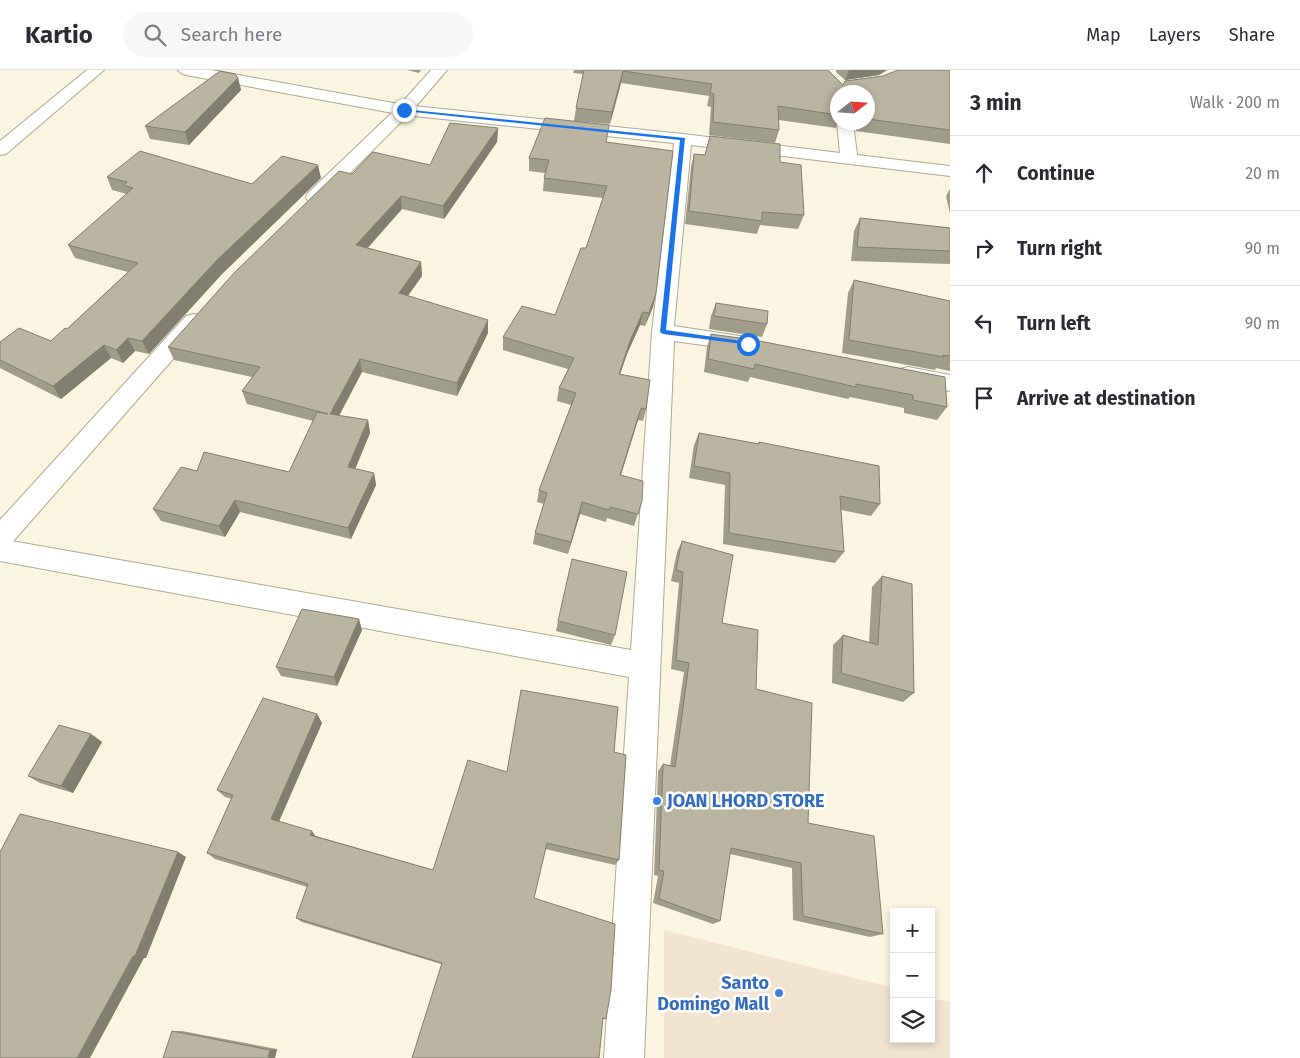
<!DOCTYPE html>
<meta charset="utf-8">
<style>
body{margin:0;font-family:"Fira Sans",sans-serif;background:#f7f7f7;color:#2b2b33}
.controls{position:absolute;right:15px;bottom:15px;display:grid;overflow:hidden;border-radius:0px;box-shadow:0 2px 8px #0003}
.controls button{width:45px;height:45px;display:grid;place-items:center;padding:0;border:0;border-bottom:1px solid #e1e1e2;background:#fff;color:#2b2b33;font:25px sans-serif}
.compass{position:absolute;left:830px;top:15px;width:45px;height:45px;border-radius:50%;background:#fff;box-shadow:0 2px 8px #0003;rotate:73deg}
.stop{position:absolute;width:15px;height:15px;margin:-11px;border:4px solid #1a73e8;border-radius:50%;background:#fff}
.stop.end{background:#1a73e8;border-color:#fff;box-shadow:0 1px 5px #0008}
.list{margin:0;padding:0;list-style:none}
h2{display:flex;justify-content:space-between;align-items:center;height:65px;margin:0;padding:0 20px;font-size:21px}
h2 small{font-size:16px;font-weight:400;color:#7c7c81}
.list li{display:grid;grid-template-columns:32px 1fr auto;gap:15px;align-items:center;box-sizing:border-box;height:75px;padding:0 20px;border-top:1px solid #e1e1e2}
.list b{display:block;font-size:19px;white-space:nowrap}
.list em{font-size:16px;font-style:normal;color:#7c7c81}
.icon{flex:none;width:28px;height:28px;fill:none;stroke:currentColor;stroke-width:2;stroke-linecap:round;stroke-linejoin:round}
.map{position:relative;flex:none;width:950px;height:988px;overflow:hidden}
header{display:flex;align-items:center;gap:30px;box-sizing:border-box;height:70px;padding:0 25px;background:#fff;border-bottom:1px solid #e1e1e2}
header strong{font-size:24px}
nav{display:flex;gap:28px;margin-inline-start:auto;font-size:18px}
.search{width:350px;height:45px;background:#f7f7f7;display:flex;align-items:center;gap:12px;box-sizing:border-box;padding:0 18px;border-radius:28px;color:#7c7c81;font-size:19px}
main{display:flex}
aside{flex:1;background:#fff}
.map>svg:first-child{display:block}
.commercial{fill:#f1e5d1}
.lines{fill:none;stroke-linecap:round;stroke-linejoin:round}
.minor-casing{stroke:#aeaa96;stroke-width:2}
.tertiary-casing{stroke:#aeaa96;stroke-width:2}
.minor{fill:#fff;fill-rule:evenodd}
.tertiary{fill:#fff;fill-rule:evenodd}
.wall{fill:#a09c8a}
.shaded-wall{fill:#827f71}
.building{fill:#bab5a1;stroke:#827f71}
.route{fill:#1a73e8}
.shop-dot{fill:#3f7fe0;stroke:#fff;stroke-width:2}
.labels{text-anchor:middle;stroke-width:5;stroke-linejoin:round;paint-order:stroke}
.near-shop-label{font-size:18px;font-weight:bold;fill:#366cbe;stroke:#fff;text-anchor:start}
</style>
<header>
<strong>Kartio</strong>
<div class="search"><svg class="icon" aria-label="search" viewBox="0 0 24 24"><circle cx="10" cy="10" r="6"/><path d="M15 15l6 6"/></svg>Search here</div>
<nav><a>Map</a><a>Layers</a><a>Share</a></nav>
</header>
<main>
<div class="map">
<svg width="950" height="988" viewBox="0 0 950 988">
<rect width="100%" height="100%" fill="#faf5e0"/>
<path class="commercial" d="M 664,860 L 894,918 L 894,969 L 931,969 L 931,928 L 950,932 L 950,988 L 664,988 Z"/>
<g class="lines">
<defs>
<path id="minor" d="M 87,0 L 104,0 L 6,84 L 0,85 L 0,71 Z
M 178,0 L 211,0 L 404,35 L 683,64 L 840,83 L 837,52 L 853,52 L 857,85 L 950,96 L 950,106 L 691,75 L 674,256 L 746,267 L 754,269 L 757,274 L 754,279 L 746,281 L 674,271 L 644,988 L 604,988 L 629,607 L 0,491 L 0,469 L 631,580 L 652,262 L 674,73 L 404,45 L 186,5 L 181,3 Z
M 908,297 L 950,305 L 950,321 L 900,311 L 897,305 L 900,299 Z"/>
<path id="tertiary" d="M 431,0 L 447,0 L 410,43 L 322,131 L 315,133 L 308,131 L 306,127 L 308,123 L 398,37 Z
M 194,244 L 202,246 L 205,251 L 202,256 L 9,476 L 0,479 L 0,450 L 186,246 Z"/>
</defs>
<use href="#minor" class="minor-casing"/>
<use href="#tertiary" class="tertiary-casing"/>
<use href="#minor" class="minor"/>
<use href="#tertiary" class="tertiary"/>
</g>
<path class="wall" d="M 407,0 L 421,0 L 419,3 Z
M 574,0 L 828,0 L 843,15 L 950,0 L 950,74 L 856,61 L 854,52 L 868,52 L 868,22 L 838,22 L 838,52 L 836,58 L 779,50 L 779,60 L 775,73 L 709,65 L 711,37 L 707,36 L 709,26 L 621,13 L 610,54 L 574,51 L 576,38 L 583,4 L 573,3 Z
M 836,0 L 887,0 L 879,5 L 845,10 L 836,2 Z
M 238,8 L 241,20 L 189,75 L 150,69 L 145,56 Z
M 498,58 L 497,72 L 444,149 L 402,139 L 368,178 L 421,192 L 422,206 L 408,226 L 488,263 L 457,326 L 362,302 L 339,346 L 368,350 L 370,363 L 355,399 L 374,403 L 376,415 L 351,469 L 240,442 L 225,467 L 161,451 L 153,439 L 197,401 L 289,402 L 313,351 L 247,334 L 242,321 L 252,307 L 174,290 L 168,277 L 352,104 L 430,95 Z
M 710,66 L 780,92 L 804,145 L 798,159 L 760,155 L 757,164 L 685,154 L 691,97 L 694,84 L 705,85 Z
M 607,72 L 656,223 L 653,237 L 645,256 L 640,255 L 627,284 L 620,304 L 646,339 L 643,351 L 638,350 L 621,405 L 642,431 L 634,456 L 607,448 L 606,452 L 580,444 L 568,484 L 533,474 L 535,463 L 544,434 L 537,432 L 539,420 L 571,335 L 557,331 L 559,318 L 568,299 L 503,280 L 503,267 L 555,245 L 586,178 L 603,128 L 543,121 L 544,108 L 545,103 L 529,101 L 529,88 Z
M 107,107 L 252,114 L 321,108 L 222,204 L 149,284 L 135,281 L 123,293 L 111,288 L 61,329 L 0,298 L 0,272 L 51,271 L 67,259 L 128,202 L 75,188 L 68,175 L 127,124 L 112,120 Z
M 950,119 L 950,144 L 946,126 Z
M 860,148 L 950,158 L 950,194 L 851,191 L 854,161 Z
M 854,210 L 950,231 L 950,301 L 936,298 L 935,300 L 842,283 L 848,223 Z
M 716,233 L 767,254 L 762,267 L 709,259 L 711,246 Z
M 711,264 L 945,307 L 947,337 L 937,350 L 904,343 L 904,338 L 850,327 L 848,329 L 750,307 L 748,312 L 704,302 L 707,277 Z
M 699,363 L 758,374 L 759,372 L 880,434 L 871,446 L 841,440 L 844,482 L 835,493 L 723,474 L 725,415 L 689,408 L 694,375 Z
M 682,471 L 722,553 L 756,619 L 808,753 L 883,864 L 870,867 L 793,850 L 792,798 L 730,784 L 720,851 L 713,854 L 653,833 L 658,806 L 654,805 L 658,701 L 663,694 L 670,696 L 684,602 L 671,599 L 679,513 L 671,511 L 677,482 Z
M 882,506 L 914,623 L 903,632 L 832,613 L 833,575 L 843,565 L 869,573 L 872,517 Z
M 558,551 L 615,565 L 611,575 L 556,561 Z
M 362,560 L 337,616 L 281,606 L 276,597 Z
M 317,644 L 322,653 L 279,752 L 316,766 L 433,800 L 507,702 L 614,682 L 619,790 L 615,795 L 545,779 L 534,828 L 606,949 L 603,949 L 441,894 L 302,852 L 296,848 L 307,817 L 215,789 L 207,783 L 232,729 L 225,727 L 217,720 Z
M 91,664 L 102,672 L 73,723 L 40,713 L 28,706 Z
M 172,961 L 182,961 L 277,979 L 275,988 Z"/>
<path class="shaded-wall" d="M 849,0 L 887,0 L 879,5 L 845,10 Z
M 623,1 L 621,13 L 610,54 L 612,42 Z
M 238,8 L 241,20 L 189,75 L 185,62 Z
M 498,58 L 497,72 L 444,149 L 443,136 Z
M 318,95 L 321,108 L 222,204 L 149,284 L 142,271 L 217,190 Z
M 401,126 L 402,139 L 358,188 L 356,175 Z
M 421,192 L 422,206 L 400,236 L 399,223 Z
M 656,223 L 653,237 L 645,256 L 649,243 Z
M 643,242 L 640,255 L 627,284 L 616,316 L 619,304 L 630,271 Z
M 488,250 L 488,263 L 457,326 L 457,313 Z
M 128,268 L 135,281 L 123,293 L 116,280 Z
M 104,275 L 111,288 L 61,329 L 53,316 Z
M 360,289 L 362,302 L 333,357 L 330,344 Z
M 641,338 L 638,350 L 617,417 L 620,405 Z
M 368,350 L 370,363 L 351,409 L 348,397 Z
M 374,403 L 376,415 L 351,469 L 348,458 Z
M 235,430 L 240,442 L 225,467 L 219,456 Z
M 582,432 L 580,444 L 568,484 L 571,472 Z
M 359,549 L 362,560 L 337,616 L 334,607 Z
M 317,644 L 322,653 L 277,755 L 271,749 Z
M 91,664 L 102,672 L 73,723 L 61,716 Z
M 312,761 L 316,767 L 310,765 Z
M 178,782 L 186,787 L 146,888 L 144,888 L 90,988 L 77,988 L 133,886 Z
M 277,979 L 275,988 L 268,988 L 270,980 Z"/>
<path class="building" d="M 584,0 L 828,0 L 843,15 L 845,11 L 883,6 L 898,0 L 950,0 L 950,60 L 868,49 L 868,22 L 838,22 L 838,45 L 778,36 L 779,60 L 713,52 L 714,24 L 710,23 L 712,14 L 623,1 L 612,42 L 576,38 Z
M 220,1 L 235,4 L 238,8 L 185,62 L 145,56 Z
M 545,48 L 609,55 L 606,72 L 673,81 L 656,223 L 649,243 L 643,242 L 630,271 L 619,304 L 650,310 L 646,339 L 641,338 L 620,405 L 643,411 L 642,431 L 638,444 L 610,437 L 609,440 L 582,432 L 571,472 L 535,463 L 547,423 L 539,420 L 576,323 L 559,318 L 574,288 L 503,267 L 522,236 L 555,245 L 581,178 L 586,178 L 607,116 L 544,108 L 549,90 L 529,88 Z
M 450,53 L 498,58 L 443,136 L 401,126 L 356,175 L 421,192 L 399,223 L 488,250 L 457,313 L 360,289 L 330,344 L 368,350 L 348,397 L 374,403 L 348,458 L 235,430 L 219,456 L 153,439 L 181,397 L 197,401 L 204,382 L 289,402 L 317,342 L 328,344 L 242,321 L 260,297 L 168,277 L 234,203 L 339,101 L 352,104 L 373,82 L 430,95 Z
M 710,66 L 780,74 L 780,92 L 801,95 L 804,145 L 762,142 L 762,151 L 689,141 L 694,84 L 705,85 Z
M 140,81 L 252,114 L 282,86 L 318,95 L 217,190 L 142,271 L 128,268 L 116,280 L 104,275 L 53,316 L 0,290 L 0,272 L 19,258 L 51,271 L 65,258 L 67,259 L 138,193 L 68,175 L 133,118 L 123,115 L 127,112 L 107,107 Z
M 860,148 L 950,158 L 950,181 L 857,177 Z
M 854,210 L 950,231 L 950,286 L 943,285 L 944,287 L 849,270 Z
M 716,233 L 768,241 L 767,254 L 714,246 Z
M 711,264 L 754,270 L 945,307 L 947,337 L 913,330 L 913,325 L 856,314 L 856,317 L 755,294 L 754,299 L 708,289 Z
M 699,363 L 759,374 L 759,372 L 879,396 L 880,434 L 840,426 L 844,482 L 729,463 L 730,403 L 694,396 Z
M 682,471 L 733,485 L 722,553 L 758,560 L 756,619 L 812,633 L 808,753 L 874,766 L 883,864 L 803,846 L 801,793 L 731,778 L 720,851 L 659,829 L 664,801 L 659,800 L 663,694 L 675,697 L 689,593 L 676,590 L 683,502 L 676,500 Z
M 572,489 L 627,502 L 615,565 L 558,551 Z
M 882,506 L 912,514 L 914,623 L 841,603 L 843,565 L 878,575 Z
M 302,539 L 359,549 L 334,607 L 276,597 Z
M 521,620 L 618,637 L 614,682 L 626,685 L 619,790 L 547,773 L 534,828 L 615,854 L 611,920 L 606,949 L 603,948 L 599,988 L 412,988 L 442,893 L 296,848 L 308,814 L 207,783 L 233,725 L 217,720 L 263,628 L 317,644 L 271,749 L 312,761 L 310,765 L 433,800 L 468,690 L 507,702 Z
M 59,655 L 91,664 L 61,716 L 28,706 Z
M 20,744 L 178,782 L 135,886 L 133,886 L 77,988 L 0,988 L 0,782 Z
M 172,961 L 270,980 L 268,988 L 163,988 Z"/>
<path class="route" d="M 402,39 L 685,68 L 666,260 L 748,272 L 752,274 L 751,275 L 663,264 L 660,262 L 680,70 L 404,41 Z"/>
<g class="shop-dot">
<circle cx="657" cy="731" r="5"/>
<circle cx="779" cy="923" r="5"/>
</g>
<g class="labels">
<g class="near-shop-label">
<text x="667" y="737">JOAN LHORD STORE</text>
<text x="769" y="919" text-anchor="end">Santo<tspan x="769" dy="21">Domingo Mall</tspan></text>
</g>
</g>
</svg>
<div class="controls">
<button>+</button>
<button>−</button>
<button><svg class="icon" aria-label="layers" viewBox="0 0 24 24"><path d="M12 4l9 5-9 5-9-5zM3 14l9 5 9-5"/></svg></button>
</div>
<svg class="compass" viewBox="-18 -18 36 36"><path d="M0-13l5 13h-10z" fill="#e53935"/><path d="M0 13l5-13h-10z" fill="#7c7c81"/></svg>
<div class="stop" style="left:748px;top:274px"></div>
<div class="stop end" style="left:404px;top:40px"></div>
</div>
<aside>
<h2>3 min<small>Walk · 200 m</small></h2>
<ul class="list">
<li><svg class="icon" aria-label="ahead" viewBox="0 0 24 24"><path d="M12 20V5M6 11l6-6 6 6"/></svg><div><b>Continue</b></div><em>20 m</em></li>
<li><svg class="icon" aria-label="right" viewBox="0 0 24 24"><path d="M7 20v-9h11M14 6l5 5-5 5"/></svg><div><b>Turn right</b></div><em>90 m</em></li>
<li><svg class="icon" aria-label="left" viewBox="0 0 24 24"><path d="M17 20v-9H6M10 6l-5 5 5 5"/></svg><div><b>Turn left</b></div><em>90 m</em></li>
<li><svg class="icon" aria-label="arrive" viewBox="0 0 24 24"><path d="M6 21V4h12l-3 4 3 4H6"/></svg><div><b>Arrive at destination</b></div></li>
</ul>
</aside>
</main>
